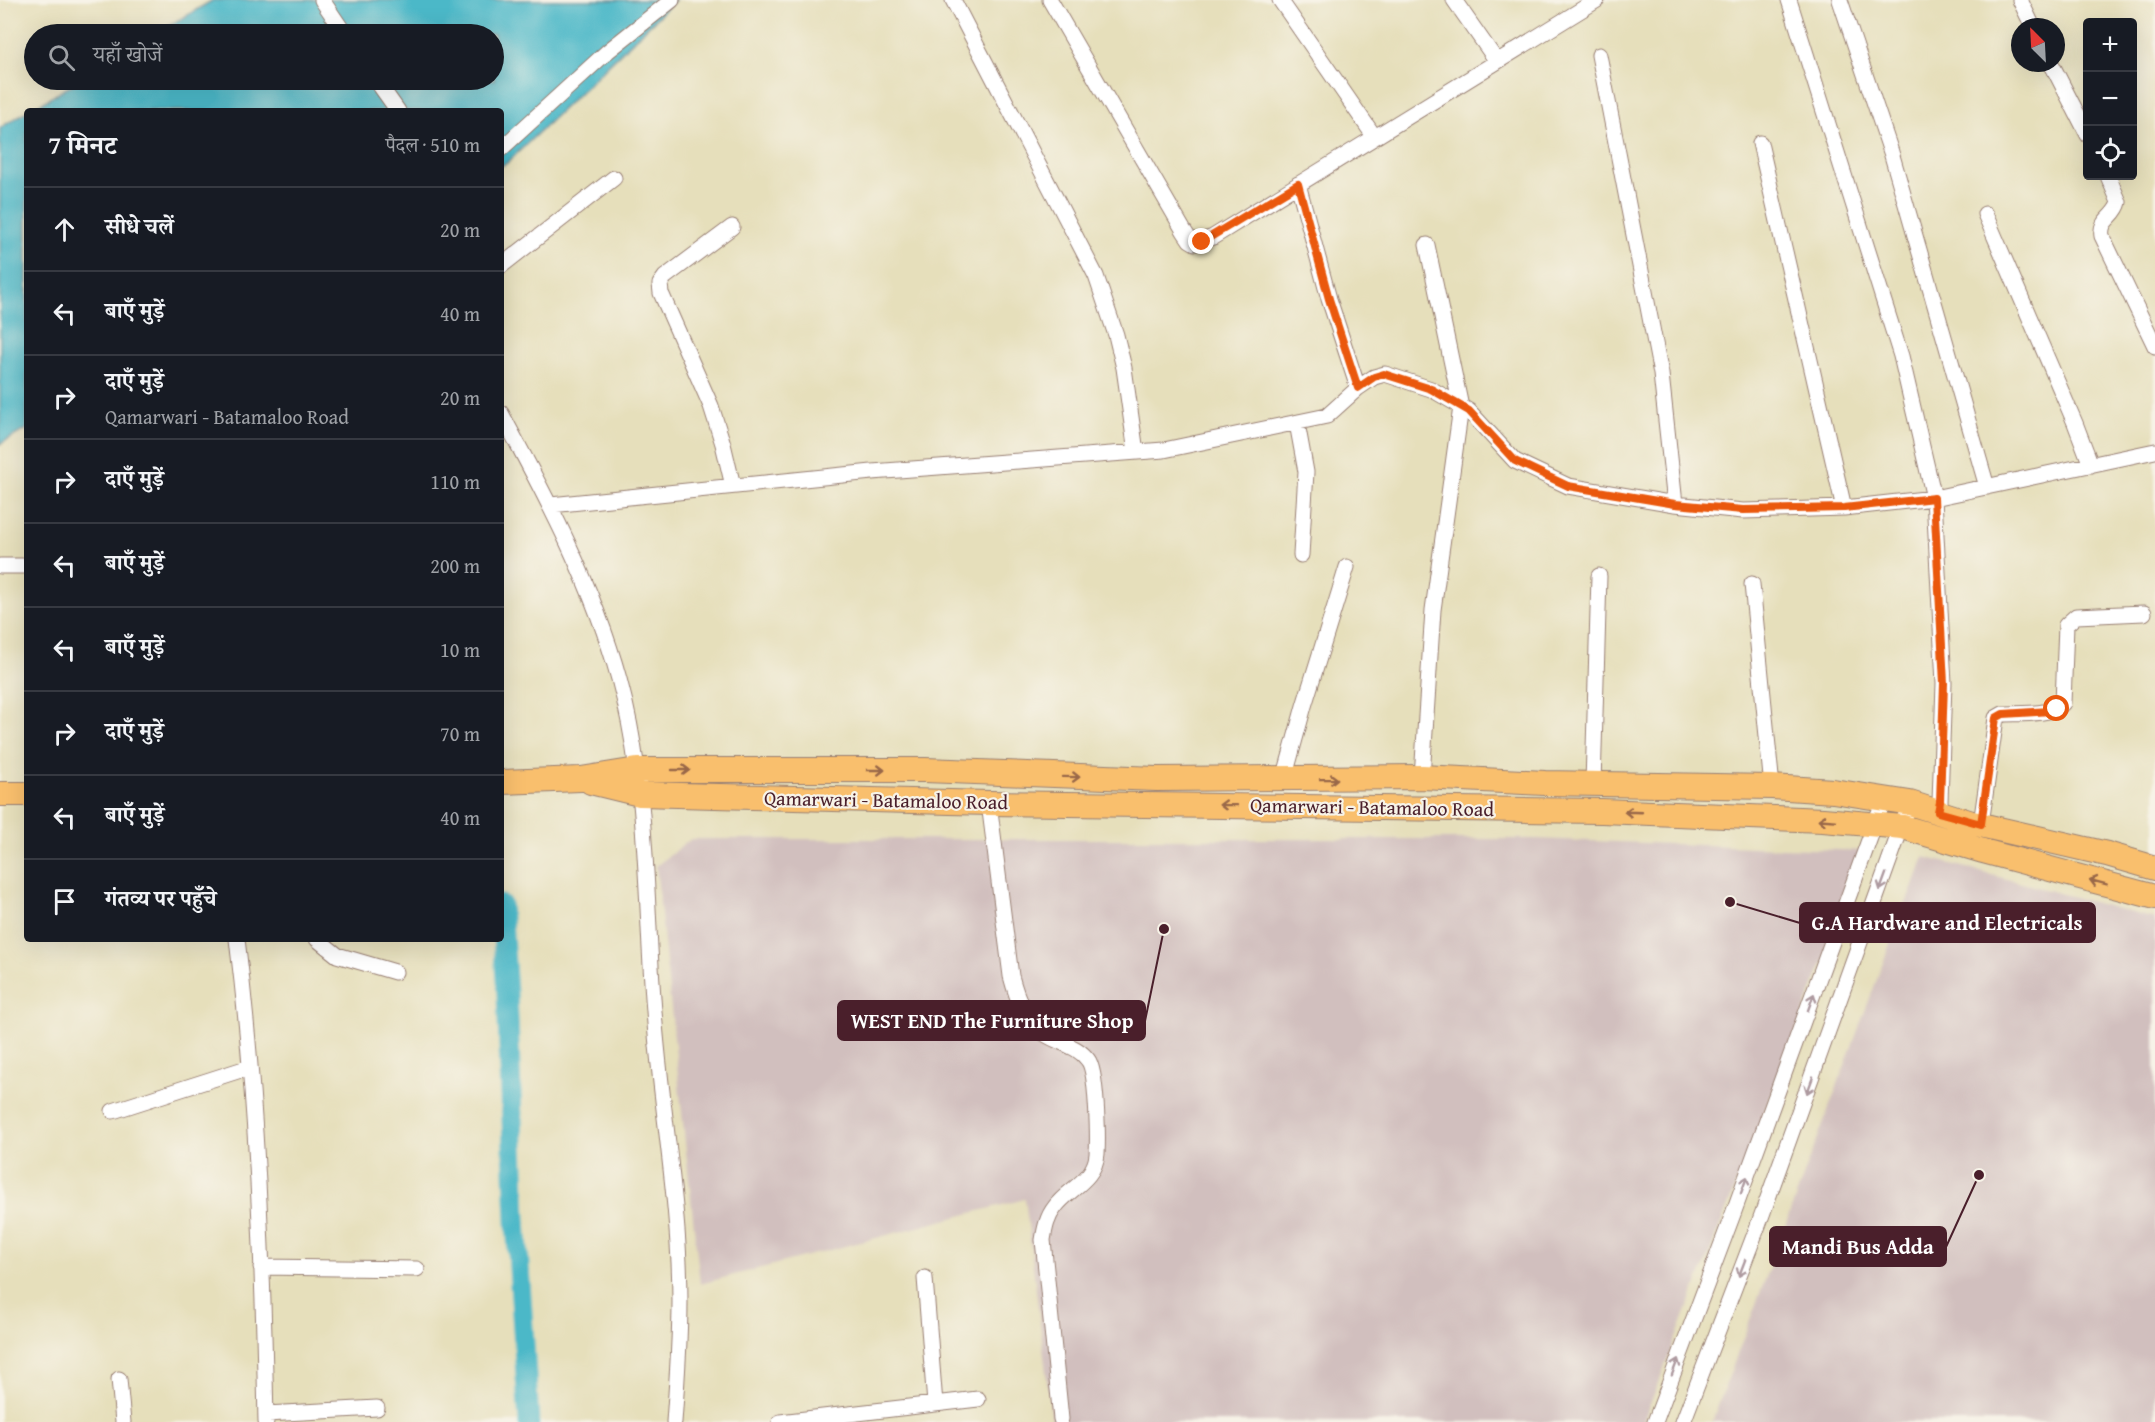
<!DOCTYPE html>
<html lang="hi">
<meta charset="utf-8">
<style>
body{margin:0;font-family:"Gentium Book Plus","Noto Serif Devanagari",serif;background:#20242c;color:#f1f3f6}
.controls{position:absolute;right:18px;top:18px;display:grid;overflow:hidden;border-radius:6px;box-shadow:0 6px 24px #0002}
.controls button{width:54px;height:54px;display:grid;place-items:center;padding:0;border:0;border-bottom:2px solid #363941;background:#171b24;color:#f1f3f6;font:30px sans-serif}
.compass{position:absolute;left:2011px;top:18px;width:54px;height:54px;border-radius:50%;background:#171b24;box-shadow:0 6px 24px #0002;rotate:336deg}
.stop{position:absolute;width:18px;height:18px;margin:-14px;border:4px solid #ea580c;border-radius:50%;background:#fff}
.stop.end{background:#ea580c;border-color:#fff;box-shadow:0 2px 6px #0008}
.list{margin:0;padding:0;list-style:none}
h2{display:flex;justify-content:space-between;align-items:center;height:78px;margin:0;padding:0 24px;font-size:26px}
h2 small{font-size:20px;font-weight:400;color:#9ea1a6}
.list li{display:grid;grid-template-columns:39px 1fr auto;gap:18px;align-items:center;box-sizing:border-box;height:84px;padding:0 24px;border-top:2px solid #363941}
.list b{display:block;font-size:22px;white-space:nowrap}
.list p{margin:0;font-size:20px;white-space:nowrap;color:#9ea1a6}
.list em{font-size:20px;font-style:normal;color:#9ea1a6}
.icon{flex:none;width:33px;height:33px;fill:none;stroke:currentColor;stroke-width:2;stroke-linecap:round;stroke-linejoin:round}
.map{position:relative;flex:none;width:2155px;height:1422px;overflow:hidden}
.search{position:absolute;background:#171b24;box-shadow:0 6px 24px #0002;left:24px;top:24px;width:480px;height:66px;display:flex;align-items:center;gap:15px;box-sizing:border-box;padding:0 21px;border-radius:33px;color:#9ea1a6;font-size:22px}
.panel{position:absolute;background:#171b24;box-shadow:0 6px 24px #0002;left:24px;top:108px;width:480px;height:834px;border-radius:6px}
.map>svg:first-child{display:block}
.industrial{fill:#d1bfbe}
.water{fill:#4cb8c8;stroke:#4b6c7a;stroke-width:1.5}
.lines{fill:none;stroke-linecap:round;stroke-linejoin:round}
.canal{stroke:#4cb8c8;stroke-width:21}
.street-casing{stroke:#987f73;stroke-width:17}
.primary-casing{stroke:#987f73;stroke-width:26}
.street{stroke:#fff;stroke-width:15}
.primary{stroke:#f9bf6d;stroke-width:24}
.oneway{stroke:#996749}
.oneway2{stroke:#ae9aa0}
.route{stroke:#ea580c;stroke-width:8}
.labels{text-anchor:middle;stroke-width:4.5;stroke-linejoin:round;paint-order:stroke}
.street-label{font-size:20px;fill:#4a1f2b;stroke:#f7f3e8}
.leader{fill:none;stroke:#4a1f2b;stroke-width:2}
.callout-dot{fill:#4a1f2b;stroke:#f7f3e8;stroke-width:2}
.callout{fill:#4a1f2b;stroke:#4a1f2b;stroke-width:2}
.callout-label{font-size:21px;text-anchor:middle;font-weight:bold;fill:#fff}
</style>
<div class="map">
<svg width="2155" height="1422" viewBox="0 0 2155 1422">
<rect width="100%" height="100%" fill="#f7f3e8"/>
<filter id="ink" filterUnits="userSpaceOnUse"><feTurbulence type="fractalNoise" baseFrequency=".0167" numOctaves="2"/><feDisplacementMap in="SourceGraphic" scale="12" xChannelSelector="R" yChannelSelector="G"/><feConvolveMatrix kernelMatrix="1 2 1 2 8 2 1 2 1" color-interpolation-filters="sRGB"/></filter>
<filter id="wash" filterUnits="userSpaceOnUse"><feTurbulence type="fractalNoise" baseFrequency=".008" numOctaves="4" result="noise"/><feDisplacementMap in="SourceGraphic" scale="24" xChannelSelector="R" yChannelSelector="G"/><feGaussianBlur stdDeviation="1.35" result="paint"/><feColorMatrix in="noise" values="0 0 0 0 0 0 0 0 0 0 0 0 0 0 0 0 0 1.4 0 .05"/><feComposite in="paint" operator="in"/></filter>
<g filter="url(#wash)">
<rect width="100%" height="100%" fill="#e6dfbb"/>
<path class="industrial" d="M 691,839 L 1535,839 L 1867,851 L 1643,1422 L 1052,1422 L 1025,1199 L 700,1284 L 656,866 Z
M 1925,857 L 2155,919 L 2155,1422 L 1712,1422 L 1896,928 Z"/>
<path class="water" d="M 213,0 L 675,0 L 507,163 L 501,166 L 501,111 L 28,111 L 80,80 L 494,80 L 494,34 L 155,34 Z
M 27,111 L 27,429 L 0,444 L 0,128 Z"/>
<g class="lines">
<path class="canal" d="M 501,905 L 507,994 L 516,1220 L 529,1422"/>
</g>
</g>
<g filter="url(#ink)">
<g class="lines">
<defs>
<path id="street" d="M 322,0 L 345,34
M 953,0 L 1096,276 L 1116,335 L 1124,368 L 1136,452
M 1050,0 L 1184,231 L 1190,240 L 1195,243 L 1213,237 L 1597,0
M 1280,0 L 1374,136
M 1454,0 L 1496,60
M 1789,0 L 1901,356 L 1934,498 L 1944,683 L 1940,802 L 1938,812
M 1840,0 L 1891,152 L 1987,487
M 2020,0 L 2033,27
M 1599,55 L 1661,374 L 1675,504
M 2051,63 L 2088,135
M 376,80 L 398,111
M 1760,143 L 1844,508
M 501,149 L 608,51 L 672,0
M 2108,176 L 2119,202 C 2116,217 2099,219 2102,236 L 2155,346
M 1298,184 L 1329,299 L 1358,388
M 1985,214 L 2075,423 L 2091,465
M 732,227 L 665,277 L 660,284 L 661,293 L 711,406 L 723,444 L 733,486
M 501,266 L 614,178
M 501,413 C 547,498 593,585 619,679 C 649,788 645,900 654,1011 C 661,1108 680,1205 680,1302 C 680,1342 677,1382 674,1422
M 1297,423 L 1306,472 L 1301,555
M 551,505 L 872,472 L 1164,450 L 1327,416 L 1358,388 L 1374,377 L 1385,374 L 1431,389 L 1469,411 L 1515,461 L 1568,486 L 1675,504 L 1743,511 L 1844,508 L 1934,498 L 2155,451
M 0,566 L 27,566
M 1752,584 L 1772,787
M 1422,777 L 1433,610 L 1461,407 L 1427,245
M 1284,779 L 1304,706 L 1347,567
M 1593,784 L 1599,576
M 989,803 L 1011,976 C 1017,999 1025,1020 1045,1034 C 1060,1044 1077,1045 1088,1060 C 1097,1071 1098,1138 1097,1154 C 1095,1180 1068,1189 1055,1207 C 1047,1217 1045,1228 1043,1240 L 1061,1419
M 1981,824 L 1996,718 L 2003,714 C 2019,713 2053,716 2063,703 L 2066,625 L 2076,616 L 2144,613
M 237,939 C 257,1099 263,1261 266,1422
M 317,939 L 337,955 L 395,972
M 113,1111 L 250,1067
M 261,1267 L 417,1269
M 925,1278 L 935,1404
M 119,1379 L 123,1422
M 266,1414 L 377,1408
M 780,1422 L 978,1399
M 1655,1422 L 1733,1214 L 1884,799
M 1683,1422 L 1759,1223 L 1910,803"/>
<path id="primary" d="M 501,782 L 581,779 L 637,770 L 925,770 L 1157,779 L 1422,777 L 1545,783 L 1772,787 L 1833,791 L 1910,803 L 1972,823 L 2107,854 L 2155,868
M 591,782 L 640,794 L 989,803 L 1602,811 L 1823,820 L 1903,827 L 1983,851 L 2155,897
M 0,794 L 27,794"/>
</defs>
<use href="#street" class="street-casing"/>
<use href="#primary" class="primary-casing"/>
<use href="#street" class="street"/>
<use href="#primary" class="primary"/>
</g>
<defs><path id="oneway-shaft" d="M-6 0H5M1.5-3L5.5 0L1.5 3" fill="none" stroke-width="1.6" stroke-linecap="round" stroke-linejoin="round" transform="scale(1.5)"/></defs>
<g class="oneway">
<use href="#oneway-shaft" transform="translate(681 770)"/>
<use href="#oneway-shaft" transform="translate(876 770)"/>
<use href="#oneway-shaft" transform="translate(1071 777) rotate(1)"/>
<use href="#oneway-shaft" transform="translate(1329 779) rotate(-1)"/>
<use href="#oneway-shaft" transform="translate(1228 805) rotate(-179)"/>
<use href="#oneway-shaft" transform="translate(1633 812) rotate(-178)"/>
<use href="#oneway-shaft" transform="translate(1827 820) rotate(-176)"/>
<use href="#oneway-shaft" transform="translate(2098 882) rotate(-165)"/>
</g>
<g class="oneway2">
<use href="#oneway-shaft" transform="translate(1883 882) rotate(110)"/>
<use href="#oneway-shaft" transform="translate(1811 1002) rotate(-70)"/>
<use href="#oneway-shaft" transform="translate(1810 1085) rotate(110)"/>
<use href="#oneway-shaft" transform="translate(1744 1185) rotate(-70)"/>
<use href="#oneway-shaft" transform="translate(1742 1268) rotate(111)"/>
<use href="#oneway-shaft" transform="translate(1675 1367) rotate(-69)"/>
</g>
</g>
<g class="lines" filter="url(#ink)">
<path class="route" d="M 1202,242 L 1298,184 L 1329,299 L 1358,388 L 1374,377 L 1384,374 L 1431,389 L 1469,411 L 1515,461 L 1568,486 L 1675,504 L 1743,510 L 1844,508 L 1934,498 L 1944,683 L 1940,802 L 1938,812 L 1981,824 L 1996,718 L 2003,714 L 2051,711 L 2057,709"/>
</g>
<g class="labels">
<g class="street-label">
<text transform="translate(886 800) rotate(1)" y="7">Qamarwari - Batamaloo Road</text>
<text transform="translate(1372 807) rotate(1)" y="7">Qamarwari - Batamaloo Road</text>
</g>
</g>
<path class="leader" d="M1730 902L1800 923M1164 929L1145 1021M1979 1175L1946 1247"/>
<g class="callout-dot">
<circle cx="1730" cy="902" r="6"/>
<circle cx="1164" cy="929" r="6"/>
<circle cx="1979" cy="1175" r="6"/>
</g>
<g class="callout">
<rect x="1800" y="903" width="295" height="39" rx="6"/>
<rect x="838" y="1001" width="307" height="39" rx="6"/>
<rect x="1770" y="1227" width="176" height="39" rx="6"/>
</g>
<g class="callout-label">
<text x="1947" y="930">G.A Hardware and Electricals</text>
<text x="992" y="1028">WEST END The Furniture Shop</text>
<text x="1858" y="1254">Mandi Bus Adda</text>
</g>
</svg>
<div class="controls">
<button>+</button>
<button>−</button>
<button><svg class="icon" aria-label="locate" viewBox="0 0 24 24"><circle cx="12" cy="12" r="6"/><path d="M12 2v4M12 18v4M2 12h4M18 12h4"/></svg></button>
</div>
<svg class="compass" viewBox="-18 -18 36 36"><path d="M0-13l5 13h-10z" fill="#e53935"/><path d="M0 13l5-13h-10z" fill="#9ea1a6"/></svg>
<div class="stop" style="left:2057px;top:709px"></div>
<div class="stop end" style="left:1202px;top:242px"></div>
<div class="search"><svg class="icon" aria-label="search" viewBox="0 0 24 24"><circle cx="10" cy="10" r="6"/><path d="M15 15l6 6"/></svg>यहाँ खोजें</div>
<section class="panel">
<h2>7 मिनट<small>पैदल · 510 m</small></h2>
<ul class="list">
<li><svg class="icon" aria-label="ahead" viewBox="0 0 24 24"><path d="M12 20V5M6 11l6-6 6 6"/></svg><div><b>सीधे चलें</b></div><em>20 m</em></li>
<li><svg class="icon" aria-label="left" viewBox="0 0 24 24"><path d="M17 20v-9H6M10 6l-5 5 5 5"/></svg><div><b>बाएँ मुड़ें</b></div><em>40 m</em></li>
<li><svg class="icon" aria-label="right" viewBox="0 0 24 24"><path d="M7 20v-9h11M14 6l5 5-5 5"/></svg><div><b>दाएँ मुड़ें</b><p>Qamarwari - Batamaloo Road</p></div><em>20 m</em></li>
<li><svg class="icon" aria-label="right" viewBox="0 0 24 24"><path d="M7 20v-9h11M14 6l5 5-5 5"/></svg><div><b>दाएँ मुड़ें</b></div><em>110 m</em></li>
<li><svg class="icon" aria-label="left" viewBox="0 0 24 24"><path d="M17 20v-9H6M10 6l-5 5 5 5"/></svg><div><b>बाएँ मुड़ें</b></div><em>200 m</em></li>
<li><svg class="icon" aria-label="left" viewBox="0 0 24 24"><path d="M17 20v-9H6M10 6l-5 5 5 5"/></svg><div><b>बाएँ मुड़ें</b></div><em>10 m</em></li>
<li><svg class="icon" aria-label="right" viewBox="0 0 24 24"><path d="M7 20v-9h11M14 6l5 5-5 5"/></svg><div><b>दाएँ मुड़ें</b></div><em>70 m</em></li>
<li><svg class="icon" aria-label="left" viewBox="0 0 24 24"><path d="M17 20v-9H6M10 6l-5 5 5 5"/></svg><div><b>बाएँ मुड़ें</b></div><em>40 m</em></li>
<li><svg class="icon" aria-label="arrive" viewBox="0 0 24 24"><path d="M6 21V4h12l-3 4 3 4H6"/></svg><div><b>गंतव्य पर पहुँचे</b></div></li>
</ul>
</section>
</div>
